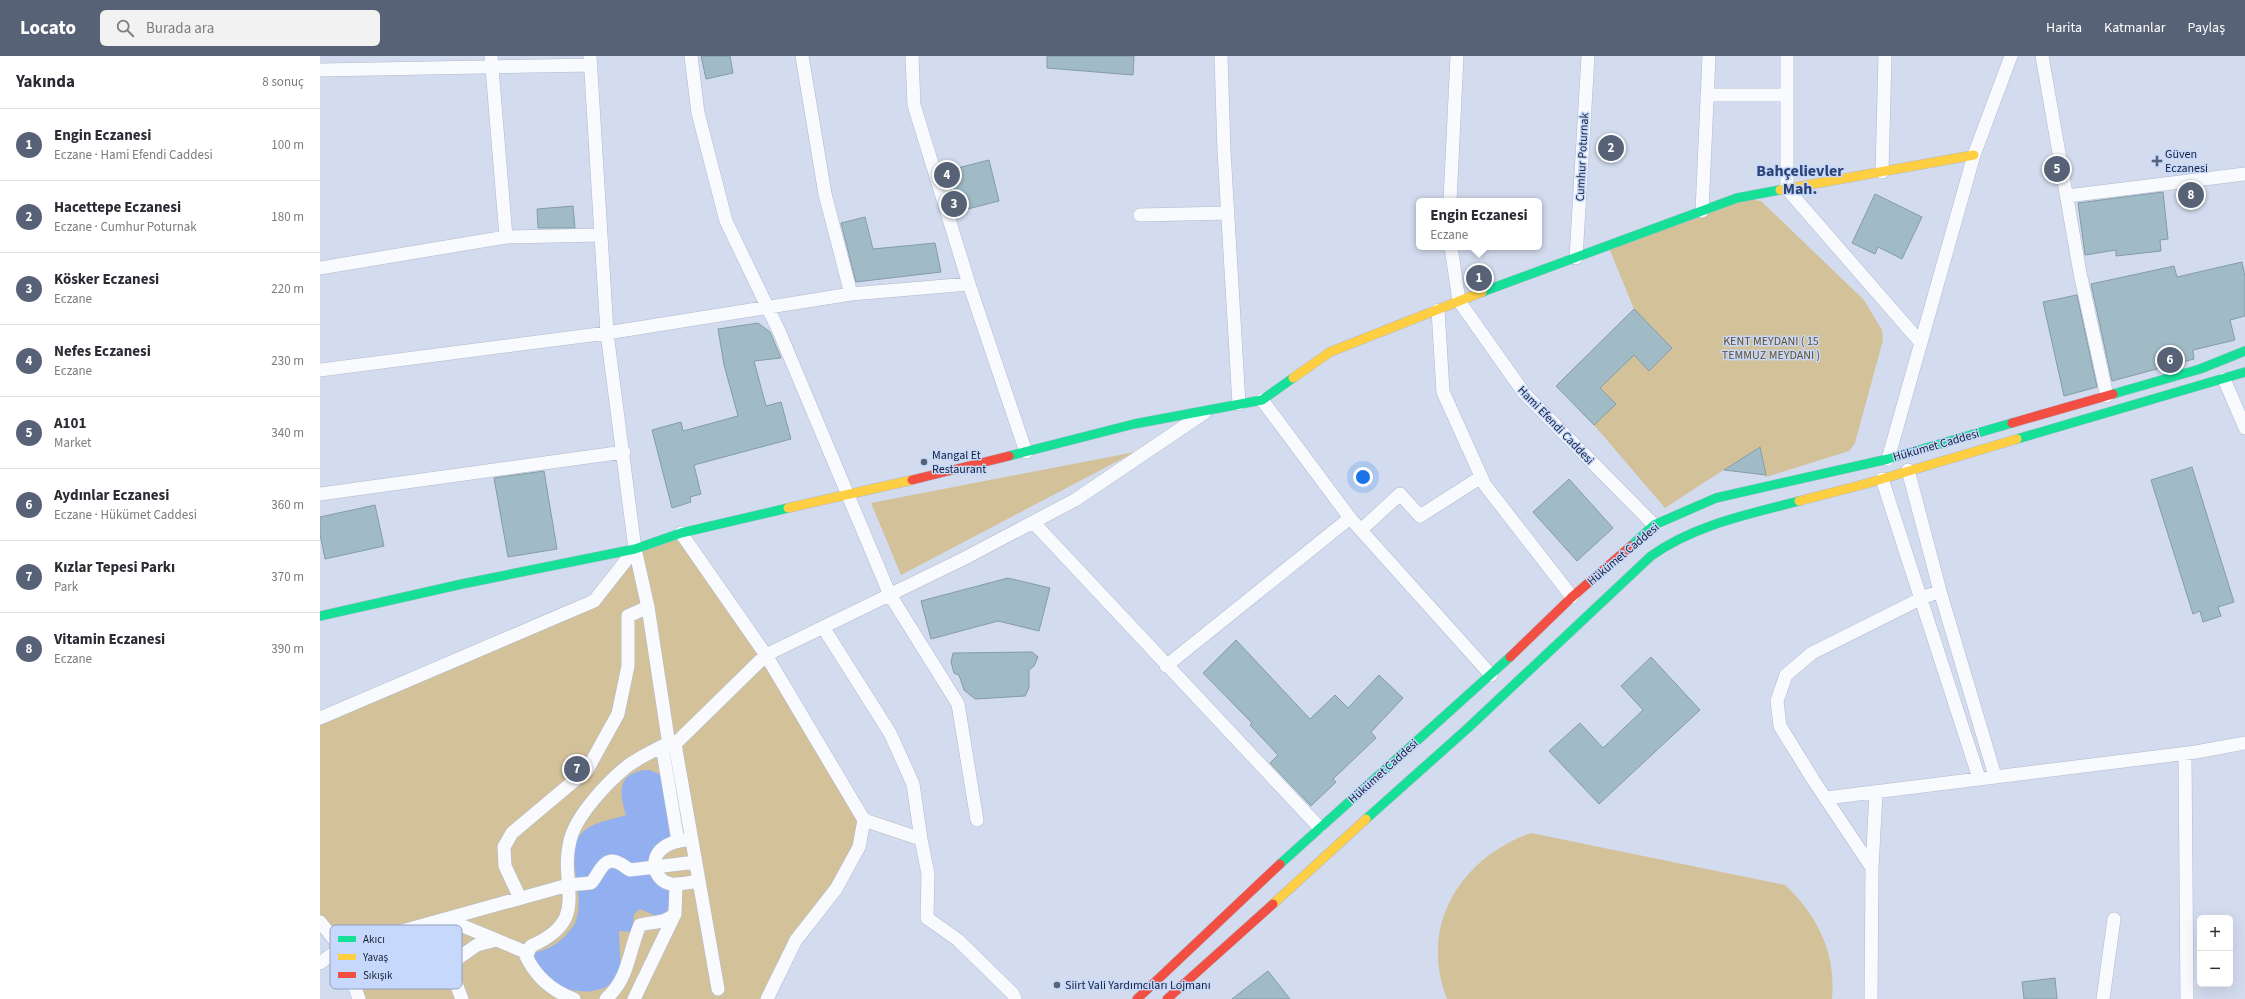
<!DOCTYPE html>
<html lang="tr">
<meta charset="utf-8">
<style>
body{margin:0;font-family:"Source Sans 3",sans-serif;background:#f2f2f3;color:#2b2b33}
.controls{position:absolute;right:12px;bottom:12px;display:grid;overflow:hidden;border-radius:6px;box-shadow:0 4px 16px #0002}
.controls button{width:36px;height:36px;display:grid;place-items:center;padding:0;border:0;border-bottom:1px solid #e1e1e2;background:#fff;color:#2b2b33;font:20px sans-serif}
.you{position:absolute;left:1043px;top:421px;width:14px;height:14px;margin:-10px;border:3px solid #fff;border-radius:50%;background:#1a73e8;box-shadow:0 0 0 6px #1a73e833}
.badge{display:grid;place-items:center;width:26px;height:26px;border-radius:50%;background:#586277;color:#fff;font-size:13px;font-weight:700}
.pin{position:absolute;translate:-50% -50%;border:2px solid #fff;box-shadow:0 1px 4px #0006}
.popup{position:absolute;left:1096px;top:142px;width:126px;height:52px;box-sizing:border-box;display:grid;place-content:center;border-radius:6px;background:#fff;filter:drop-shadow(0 1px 3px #0005);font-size:13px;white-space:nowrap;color:#7c7c81}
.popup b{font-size:15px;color:#2b2b33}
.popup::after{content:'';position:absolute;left:50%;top:100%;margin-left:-8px;border:8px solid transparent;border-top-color:#fff}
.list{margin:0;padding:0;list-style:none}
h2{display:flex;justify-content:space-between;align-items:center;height:52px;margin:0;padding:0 16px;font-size:17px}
h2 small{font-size:13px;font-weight:400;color:#7c7c81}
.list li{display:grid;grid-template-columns:26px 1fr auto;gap:12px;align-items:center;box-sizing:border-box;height:72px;padding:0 16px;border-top:1px solid #e1e1e2}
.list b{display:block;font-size:15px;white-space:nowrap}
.list p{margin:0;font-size:13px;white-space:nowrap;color:#7c7c81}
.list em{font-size:13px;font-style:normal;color:#7c7c81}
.icon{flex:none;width:22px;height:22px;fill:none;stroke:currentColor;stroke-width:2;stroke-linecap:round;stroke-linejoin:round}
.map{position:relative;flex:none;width:1925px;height:943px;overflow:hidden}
header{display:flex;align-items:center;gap:24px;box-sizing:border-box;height:56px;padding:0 20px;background:#586277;color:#fff}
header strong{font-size:19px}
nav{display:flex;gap:22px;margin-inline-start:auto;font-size:14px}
.search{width:280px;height:36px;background:#f2f2f3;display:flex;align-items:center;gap:10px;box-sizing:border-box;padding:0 14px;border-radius:6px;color:#7c7c81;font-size:15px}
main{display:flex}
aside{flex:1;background:#fff}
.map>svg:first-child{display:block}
.green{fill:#d3c19a}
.water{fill:#92aff0}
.building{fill:#a0bbc6;stroke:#839ca6}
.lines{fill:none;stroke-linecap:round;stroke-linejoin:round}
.street-casing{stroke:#b0bacd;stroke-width:14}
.fast-casing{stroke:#b0bacd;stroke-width:10}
.slow-casing{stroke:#b0bacd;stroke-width:10}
.jam-casing{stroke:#b0bacd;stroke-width:10}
.street{stroke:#f8fafd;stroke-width:13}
.fast{stroke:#16e098;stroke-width:9}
.slow{stroke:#ffcf43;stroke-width:9}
.jam{stroke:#f24e42;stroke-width:9}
.poi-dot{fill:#586277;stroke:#c6d8fc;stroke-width:1.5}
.labels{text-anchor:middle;stroke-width:3;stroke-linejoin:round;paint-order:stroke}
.poi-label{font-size:12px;fill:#162036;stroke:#c6d8fc;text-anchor:start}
.street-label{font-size:12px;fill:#162036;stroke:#c6d8fc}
.park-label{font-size:12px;fill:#634f25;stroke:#c6d8fc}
.district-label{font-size:16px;font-weight:bold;fill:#2d4375;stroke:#c6d8fc}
.key{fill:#c6d8fc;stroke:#91a1c1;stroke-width:1}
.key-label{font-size:11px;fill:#162036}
</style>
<header>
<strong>Locato</strong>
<div class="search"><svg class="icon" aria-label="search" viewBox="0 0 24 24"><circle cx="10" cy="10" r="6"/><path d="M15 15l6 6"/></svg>Burada ara</div>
<nav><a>Harita</a><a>Katmanlar</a><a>Paylaş</a></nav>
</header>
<main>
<aside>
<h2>Yakında<small>8 sonuç</small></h2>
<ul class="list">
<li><span class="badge">1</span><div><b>Engin Eczanesi</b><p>Eczane · Hami Efendi Caddesi</p></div><em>100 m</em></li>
<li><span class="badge">2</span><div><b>Hacettepe Eczanesi</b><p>Eczane · Cumhur Poturnak</p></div><em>180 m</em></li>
<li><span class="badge">3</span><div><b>Kösker Eczanesi</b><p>Eczane</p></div><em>220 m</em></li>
<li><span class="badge">4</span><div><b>Nefes Eczanesi</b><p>Eczane</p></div><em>230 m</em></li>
<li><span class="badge">5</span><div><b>A101</b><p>Market</p></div><em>340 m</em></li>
<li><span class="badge">6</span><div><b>Aydınlar Eczanesi</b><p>Eczane · Hükümet Caddesi</p></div><em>360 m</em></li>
<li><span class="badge">7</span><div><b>Kızlar Tepesi Parkı</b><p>Park</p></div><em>370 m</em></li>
<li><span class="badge">8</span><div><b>Vitamin Eczanesi</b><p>Eczane</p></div><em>390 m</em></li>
</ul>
</aside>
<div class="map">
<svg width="1925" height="943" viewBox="0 0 1925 943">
<rect width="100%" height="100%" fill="#d3dcef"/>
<path class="green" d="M 1426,143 L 1441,145 L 1544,244 L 1562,274 L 1563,284 L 1535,387 L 1529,395 L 1446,421 L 1439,391 L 1345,452 L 1274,369 L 1295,348 L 1280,332 L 1314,299 L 1329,315 L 1352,292 L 1314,253 L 1289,192 Z
M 815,396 L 581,519 L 551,447 Z
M 361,477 L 544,764 L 539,791 L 447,943 L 39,943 L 0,866 L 0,662 L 274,545 L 315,493 Z
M 1211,777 L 1465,829 C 1498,860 1516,897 1512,943 L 1127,943 C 1098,869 1141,802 1211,777 Z"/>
<path class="water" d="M 323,714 L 330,714 L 341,719 L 352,786 L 331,798 L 328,809 L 352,832 C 352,845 351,854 339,861 L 320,853 L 314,858 L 312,876 L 299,875 C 299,886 302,909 299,918 C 287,943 242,939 224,919 C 220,915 217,909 214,904 L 215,897 C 219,895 222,895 226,893 C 237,889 250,877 255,867 C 269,839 238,790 268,772 C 279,765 294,763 306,759 C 300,738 296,720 323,714 Z"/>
<path class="building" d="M 381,0 L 410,0 L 413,17 L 386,23 Z
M 727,0 L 814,0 L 813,19 L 727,12 Z
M 669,104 L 679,145 L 636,156 L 626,115 Z
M 1843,136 L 1848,183 L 1840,184 L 1841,195 L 1796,200 L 1796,194 L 1765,199 L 1758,147 Z
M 1555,138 L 1602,161 L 1582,203 L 1558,191 L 1555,198 L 1532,187 Z
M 253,150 L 255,172 L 218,172 L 217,153 Z
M 545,161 L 553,193 L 615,187 L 621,216 L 536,226 L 521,167 Z
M 1922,206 L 1925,221 L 1925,260 L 1910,264 L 1915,284 L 1873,294 L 1874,303 L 1792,325 L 1771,228 L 1854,210 L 1857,221 Z
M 1757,239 L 1777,331 L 1744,340 L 1723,246 Z
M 1314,253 L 1352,292 L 1329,315 L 1314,299 L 1280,332 L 1296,348 L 1274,369 L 1236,330 Z
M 438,267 L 450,276 L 461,302 L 434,305 L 446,350 L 461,346 L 471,383 L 374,409 L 381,438 L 370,441 L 371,446 L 352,452 L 332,374 L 361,366 L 363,375 L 418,360 L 404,309 L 398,273 Z
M 1440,391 L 1446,419 L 1404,414 Z
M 1872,411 L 1914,546 L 1898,551 L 1901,560 L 1883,566 L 1880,555 L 1873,558 L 1831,424 Z
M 224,415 L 237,493 L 188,501 L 174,422 Z
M 1249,423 L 1293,472 L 1257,505 L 1213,456 Z
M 55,449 L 64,490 L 5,503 L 0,478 L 0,461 Z
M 688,522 L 730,532 L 719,575 L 678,565 L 611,583 L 601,545 Z
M 916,584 L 990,663 L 1015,639 L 1028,652 L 1059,619 L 1083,642 L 1051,676 L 1056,682 L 1013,723 L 1016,726 L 991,750 L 950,707 L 958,699 L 930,669 L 932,667 L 883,617 Z
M 712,596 L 718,601 L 714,610 L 709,614 L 709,632 L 705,640 L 655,643 L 644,634 L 639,619 L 634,617 L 631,606 L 633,597 Z
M 1331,601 L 1380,654 L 1279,748 L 1229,695 L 1260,667 L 1283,692 L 1323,654 L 1301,630 Z
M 948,915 L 970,943 L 912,943 Z
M 1735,922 L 1737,943 L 1704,943 L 1702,926 Z"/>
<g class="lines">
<defs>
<path id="street" d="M 171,0 L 186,181
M 371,0 L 378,57 L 406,165 L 459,275 L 570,539 L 638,648 L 657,764
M 482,0 L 505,138 L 531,238
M 592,0 L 594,49 L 649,228 L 706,396
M 901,0 L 904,95 L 919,348
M 1467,0 L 1467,133 L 1601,287
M 1722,0 L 1760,217 L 1787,340
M 0,14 L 271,9
M 1387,39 L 1467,39
M 1562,116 L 1565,0
M 1747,140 L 1925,118
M 1130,145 L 1137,0
M 1382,155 L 1389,0
M 820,159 L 908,157
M 1131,191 L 1139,245 L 1204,337 L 1334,469
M 1256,202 L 1268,0
M 0,212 L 186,181 L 280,179
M 1118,254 L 1123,336 L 1165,429 L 1252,541
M 0,314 L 287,277 L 531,238 L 649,228
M 1904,323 L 1925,372
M 942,344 L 1030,462 L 1171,619
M 1568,403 L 1654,99 L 1691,0
M 1588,414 L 1620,535 L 1675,720
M 1562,423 L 1659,722
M 0,438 L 304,396
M 713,466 L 999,771
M 1041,474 L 1080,438 L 1100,460 L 1161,421
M 361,477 L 446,599 L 544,764 L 539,791 L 516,833 L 476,884 L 447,943
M 328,551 L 349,689
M 503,571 L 570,677 L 593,728 L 601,783 L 544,764
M 846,610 L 1030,462
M 0,662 L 274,545 L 315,493
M 1865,698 L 1867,943
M 1506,742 L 1876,696 L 1925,687
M 601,783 L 608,818 L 607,862 L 638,884 L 693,938 L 695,943
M 366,784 C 358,785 349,787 343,792 C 329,802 334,825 351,828 C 360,829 370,826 379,825
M 1552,812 L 1556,737
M 200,842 L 185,810 L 184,791 L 192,777 L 267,714 L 298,658 L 308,610 L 308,560 L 328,551 L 315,493 L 287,277 L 270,0
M 126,863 L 208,897
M 0,866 L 21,892 L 39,943
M 0,907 L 21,892 L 248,829 L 271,827 C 279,819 283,799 299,807 C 304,809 306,812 310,814 L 376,806
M 398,933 L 355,688 L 446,599 L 643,503 L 755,444 L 884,357
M 142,943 L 133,920 L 137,903 L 157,889 L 176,884
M 254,943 C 232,935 216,921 206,900 L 211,890 C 275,862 235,828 252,778 C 260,756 287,727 305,712 C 316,703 330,697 342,690 L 358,785
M 286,943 C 310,921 308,896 320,869 C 334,865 344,868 355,858 L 356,828
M 314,943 L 354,860
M 1551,943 L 1552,812 L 1494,725 L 1460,670 L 1457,645 L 1466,619 L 1492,597 L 1602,542 L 1620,535
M 1783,943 L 1794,863"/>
<path id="fast" d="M 1162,236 L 1417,142 L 1460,134
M 1793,338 L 1880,313 L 1925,295
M 1697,383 L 1925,316
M 689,400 L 814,368 L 942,344 L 973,322
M 1311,490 L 1334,469 L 1396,442 L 1568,403 L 1692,367
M 0,560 L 142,528 L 315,493 L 361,477 L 468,452
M 1046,763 L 1148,672 L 1331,500 C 1374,469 1429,458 1479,445
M 960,808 L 1190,601"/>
<path id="slow" d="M 1460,134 L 1654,99
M 973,322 L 1010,296 L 1162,236
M 1479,445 L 1545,428 L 1697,383
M 468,452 L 592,424
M 953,848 L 1046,763"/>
<path id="jam" d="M 1692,367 L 1793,338
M 592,424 L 689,400
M 1190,601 L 1252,541 L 1311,490
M 817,943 L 960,808
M 847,943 L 953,848"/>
</defs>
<use href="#street" class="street-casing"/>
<use href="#fast" class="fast-casing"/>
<use href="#slow" class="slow-casing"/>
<use href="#jam" class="jam-casing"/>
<use href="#street" class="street"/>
<use href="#fast" class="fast"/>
<use href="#slow" class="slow"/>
<use href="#jam" class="jam"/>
</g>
<g class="poi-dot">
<path d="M1835 99h4v4h4v4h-4v4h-4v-4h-4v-4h4z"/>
<circle cx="604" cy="406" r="4"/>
<circle cx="737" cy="929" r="4"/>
</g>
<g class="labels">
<g class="poi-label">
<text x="1845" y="102">Güven<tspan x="1845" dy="14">Eczanesi</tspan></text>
<text x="612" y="403">Mangal Et<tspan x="612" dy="14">Restaurant</tspan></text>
<text x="745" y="933">Siirt Vali Yardımcıları Lojmanı</text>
</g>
<g class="street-label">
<text transform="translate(1262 101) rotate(-87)" y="4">Cumhur Poturnak</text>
<text transform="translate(1236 369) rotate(46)" y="4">Hami Efendi Caddesi</text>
<text transform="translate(1616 389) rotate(-16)" y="4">Hükümet Caddesi</text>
<text transform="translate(1303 498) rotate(-40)" y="4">Hükümet Caddesi</text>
<text transform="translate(1063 715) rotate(-42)" y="4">Hükümet Caddesi</text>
</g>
<g class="park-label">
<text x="1451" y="289">KENT MEYDANI ( 15<tspan x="1451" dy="14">TEMMUZ MEYDANI )</tspan></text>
</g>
<g class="district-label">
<text x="1480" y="120">Bahçelievler<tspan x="1480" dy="18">Mah.</tspan></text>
</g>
</g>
<rect x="10" y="869" width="132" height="64" rx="6" class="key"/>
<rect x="18" y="880" width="18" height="6" fill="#16e098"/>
<rect x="18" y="898" width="18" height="6" fill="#ffcf43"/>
<rect x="18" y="916" width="18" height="6" fill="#f24e42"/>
<g class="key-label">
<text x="43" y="887">Akıcı</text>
<text x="43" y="905">Yavaş</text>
<text x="43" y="923">Sıkışık</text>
</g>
</svg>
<div class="controls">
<button>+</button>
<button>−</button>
</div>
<div class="you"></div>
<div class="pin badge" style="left:1159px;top:222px">1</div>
<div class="popup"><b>Engin Eczanesi</b>Eczane</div>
<div class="pin badge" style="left:1291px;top:92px">2</div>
<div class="pin badge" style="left:634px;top:148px">3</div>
<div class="pin badge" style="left:627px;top:119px">4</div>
<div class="pin badge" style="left:1737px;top:113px">5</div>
<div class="pin badge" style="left:1850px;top:304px">6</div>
<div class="pin badge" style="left:257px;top:713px">7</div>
<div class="pin badge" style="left:1871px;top:139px">8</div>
</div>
</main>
